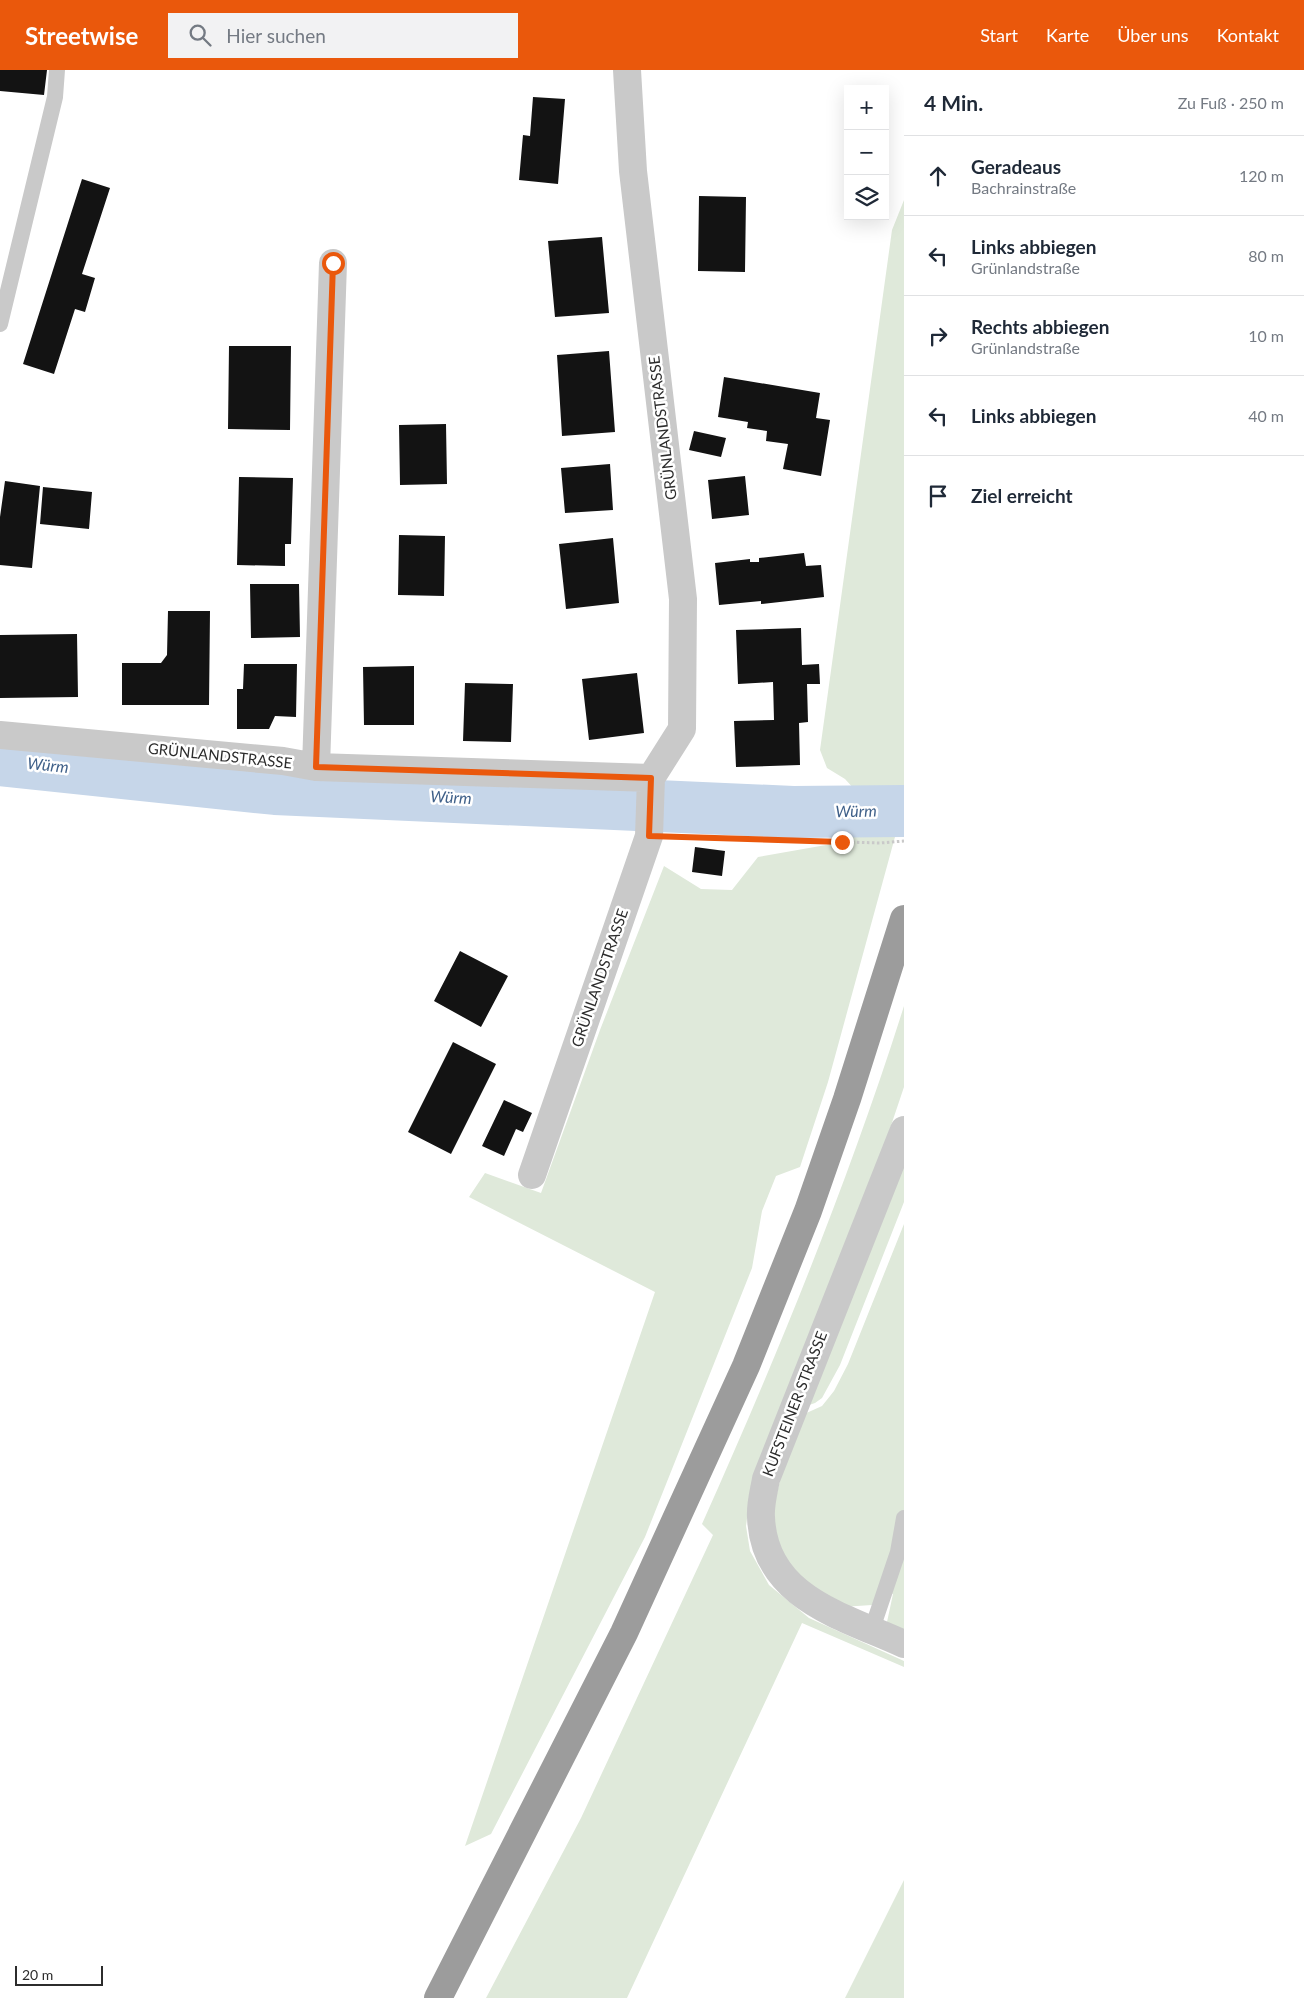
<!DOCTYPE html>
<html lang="de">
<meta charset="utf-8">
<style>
body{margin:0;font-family:Lato,sans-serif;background:#f2f2f3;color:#1f2937}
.controls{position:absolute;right:15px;top:15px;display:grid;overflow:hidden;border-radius:0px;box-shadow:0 5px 20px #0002}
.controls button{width:45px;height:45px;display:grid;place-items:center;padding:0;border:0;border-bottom:1px solid #e0e1e3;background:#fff;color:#1f2937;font:25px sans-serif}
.scale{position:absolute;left:15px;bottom:12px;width:88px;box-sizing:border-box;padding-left:5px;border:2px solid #2c2c2c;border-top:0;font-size:14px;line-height:18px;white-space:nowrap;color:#2c2c2c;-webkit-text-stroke:4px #fff;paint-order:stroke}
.stop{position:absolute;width:15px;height:15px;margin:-11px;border:4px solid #ea580c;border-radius:50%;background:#fff}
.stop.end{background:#ea580c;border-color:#fff;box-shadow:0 1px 5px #0008}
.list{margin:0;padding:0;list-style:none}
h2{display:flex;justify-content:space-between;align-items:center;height:65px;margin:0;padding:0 20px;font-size:21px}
h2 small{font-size:16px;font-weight:400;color:#747a83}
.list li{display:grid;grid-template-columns:32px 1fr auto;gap:15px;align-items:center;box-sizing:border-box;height:80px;padding:0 20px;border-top:1px solid #e0e1e3}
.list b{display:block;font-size:19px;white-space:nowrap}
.list p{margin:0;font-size:16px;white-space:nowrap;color:#747a83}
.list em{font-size:16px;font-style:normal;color:#747a83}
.icon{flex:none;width:28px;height:28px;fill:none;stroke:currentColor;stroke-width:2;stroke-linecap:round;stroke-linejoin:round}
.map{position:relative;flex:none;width:904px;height:1928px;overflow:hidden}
header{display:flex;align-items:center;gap:30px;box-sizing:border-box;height:70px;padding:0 25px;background:#ea580c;color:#fff}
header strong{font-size:24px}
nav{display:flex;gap:28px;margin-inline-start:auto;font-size:18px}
.search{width:350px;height:45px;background:#f2f2f3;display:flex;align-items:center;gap:12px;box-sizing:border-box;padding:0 18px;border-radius:0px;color:#747a83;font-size:19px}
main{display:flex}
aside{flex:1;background:#fff}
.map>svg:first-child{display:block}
.green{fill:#dfe9da}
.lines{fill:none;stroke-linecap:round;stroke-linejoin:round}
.river{stroke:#c6d6e9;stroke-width:52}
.building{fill:#131313}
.path{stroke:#c9c9c9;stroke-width:3;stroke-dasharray:2.5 2.5;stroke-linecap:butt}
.service{stroke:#c9c9c9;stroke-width:16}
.minor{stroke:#c9c9c9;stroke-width:28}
.trunk{stroke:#9c9c9c;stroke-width:28}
.route{stroke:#ea580c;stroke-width:6}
.labels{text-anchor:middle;stroke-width:5;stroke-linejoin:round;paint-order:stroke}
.street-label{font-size:15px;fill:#2c2c2c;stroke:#fff}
.water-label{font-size:16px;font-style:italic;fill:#3f6089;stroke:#fff}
</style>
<header>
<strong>Streetwise</strong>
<div class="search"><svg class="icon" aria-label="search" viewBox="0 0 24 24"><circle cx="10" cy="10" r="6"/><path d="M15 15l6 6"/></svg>Hier suchen</div>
<nav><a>Start</a><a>Karte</a><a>Über uns</a><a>Kontakt</a></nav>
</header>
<main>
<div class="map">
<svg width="904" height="1928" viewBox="0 0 904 1928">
<rect width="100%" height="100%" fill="#fff"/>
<path class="green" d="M 904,130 L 904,734 L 828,1012 L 800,1097 L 776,1106 L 762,1141 L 752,1198 L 645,1467 L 491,1764 L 465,1776 L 655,1222 L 469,1127 L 485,1103 L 541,1123 L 600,960 L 664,796 L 701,819 L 732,820 L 758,787 L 843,772 L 856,721 L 845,709 L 827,698 L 820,680 L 892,160 Z
M 904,936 L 904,1017 L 874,1106 L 749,1434 L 746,1456 L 750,1481 L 769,1515 L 809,1548 L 904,1591 L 904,1597 L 802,1553 L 627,1928 L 486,1928 L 581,1748 L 713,1465 L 702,1454 C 778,1284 848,1113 904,936 Z
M 904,1088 L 904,1132 L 840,1295 L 822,1328 L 815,1333 L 806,1336 Z
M 904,1154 L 904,1567 L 887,1552 L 893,1524 L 881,1520 L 872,1535 L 842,1537 L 788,1499 L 775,1471 L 773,1440 L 782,1402 L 802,1345 L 822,1336 L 834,1321 L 848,1294 Z
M 904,1810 L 904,1928 L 845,1928 Z"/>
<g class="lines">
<path class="river" d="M 0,690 L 275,719 L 793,742 L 904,741"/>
</g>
<path class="building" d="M 0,0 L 47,0 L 44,25 L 0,21 Z
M 533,27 L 565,29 L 558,114 L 519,110 L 523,65 L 530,66 Z
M 82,109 L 110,118 L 82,204 L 95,208 L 85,242 L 75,239 L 54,304 L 23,294 Z
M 699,126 L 746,127 L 745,202 L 698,201 Z
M 602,167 L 609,243 L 555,247 L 548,171 Z
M 229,276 L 291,276 L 290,360 L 228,359 Z
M 609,281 L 615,362 L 562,366 L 557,285 Z
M 724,307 L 820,323 L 816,348 L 830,350 L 821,406 L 783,399 L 788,374 L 766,371 L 767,361 L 747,358 L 748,352 L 718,347 Z
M 446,354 L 447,414 L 400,415 L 399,355 Z
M 694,361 L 726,368 L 721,387 L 689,380 Z
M 610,394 L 613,440 L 565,443 L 561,398 Z
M 745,406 L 749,445 L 712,449 L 708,410 Z
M 239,407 L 293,408 L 291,474 L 285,474 L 285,496 L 237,495 Z
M 5,411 L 40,416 L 32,498 L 0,495 L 0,447 Z
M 43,417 L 92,422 L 89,459 L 40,454 Z
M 399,465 L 445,466 L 444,526 L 398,525 Z
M 613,468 L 619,533 L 566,539 L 559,474 Z
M 804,483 L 806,496 L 821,495 L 824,527 L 761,534 L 761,531 L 719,535 L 715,493 L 750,489 L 750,492 L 759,492 L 759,488 Z
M 250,514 L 299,514 L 300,567 L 251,568 Z
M 168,541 L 210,541 L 209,635 L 122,635 L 122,593 L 161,593 L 167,585 Z
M 801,558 L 802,595 L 819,594 L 820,614 L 807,614 L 808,652 L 799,653 L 800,695 L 736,697 L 734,651 L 774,650 L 773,612 L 738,614 L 736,560 Z
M 77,564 L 78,627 L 0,628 L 0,565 Z
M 244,594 L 297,594 L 296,647 L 275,646 L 269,659 L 237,659 L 237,619 L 243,619 Z
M 414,596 L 414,655 L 364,655 L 363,597 Z
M 637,603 L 644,663 L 589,670 L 582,609 Z
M 465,613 L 513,614 L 511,672 L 463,671 Z
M 695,777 L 725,781 L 722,806 L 692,802 Z
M 460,881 L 508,906 L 481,957 L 434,931 Z
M 453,972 L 496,994 L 451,1084 L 408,1062 Z
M 504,1030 L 532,1043 L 523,1062 L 516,1059 L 504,1086 L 482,1076 Z"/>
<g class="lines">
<path class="path" d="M 677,767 L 880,773 L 904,771"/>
<path class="service" d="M 0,254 L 55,27 L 57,0
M 872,1559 L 898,1482 L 904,1448"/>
<path class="minor" d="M 0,665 L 283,691 L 316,697 L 651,708
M 316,697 L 333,193
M 904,1060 L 766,1409 C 764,1421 760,1435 761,1447 C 764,1528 843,1546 904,1574
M 532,1105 L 649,766 L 651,708 L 682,659 L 683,529 L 633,101 L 627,0"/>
<path class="trunk" d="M 438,1928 L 624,1563 L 746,1296 L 808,1141 L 847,1029 L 904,849"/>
</g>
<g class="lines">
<path class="route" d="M 333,193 L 316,697 L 651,708 L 649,766 L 842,772"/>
</g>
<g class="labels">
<g class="street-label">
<text transform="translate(663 358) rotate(-97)" y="5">GRÜNLANDSTRASSE</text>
<text transform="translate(220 686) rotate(6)" y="5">GRÜNLANDSTRASSE</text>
<text transform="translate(600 908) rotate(-71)" y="5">GRÜNLANDSTRASSE</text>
<text transform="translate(795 1334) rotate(-69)" y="5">KUFSTEINER STRASSE</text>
</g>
<g class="water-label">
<text transform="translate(48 695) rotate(6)" y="6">Würm</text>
<text transform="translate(451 727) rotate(3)" y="6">Würm</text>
<text transform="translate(856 741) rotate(-1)" y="6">Würm</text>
</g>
</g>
</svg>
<div class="controls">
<button>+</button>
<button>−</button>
<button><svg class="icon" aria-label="layers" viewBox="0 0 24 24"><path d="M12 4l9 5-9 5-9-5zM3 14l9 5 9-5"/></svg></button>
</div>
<div class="scale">20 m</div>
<div class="stop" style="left:333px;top:193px"></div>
<div class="stop end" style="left:842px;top:772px"></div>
</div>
<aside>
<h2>4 Min.<small>Zu Fuß · 250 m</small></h2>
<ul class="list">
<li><svg class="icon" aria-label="ahead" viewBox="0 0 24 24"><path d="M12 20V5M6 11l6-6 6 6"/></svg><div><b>Geradeaus</b><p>Bachrainstraße</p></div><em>120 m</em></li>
<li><svg class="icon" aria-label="left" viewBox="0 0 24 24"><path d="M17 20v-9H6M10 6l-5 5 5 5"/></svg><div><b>Links abbiegen</b><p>Grünlandstraße</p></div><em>80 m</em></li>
<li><svg class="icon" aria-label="right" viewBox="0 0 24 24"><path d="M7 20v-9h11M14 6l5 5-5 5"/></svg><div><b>Rechts abbiegen</b><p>Grünlandstraße</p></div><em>10 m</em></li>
<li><svg class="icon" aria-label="left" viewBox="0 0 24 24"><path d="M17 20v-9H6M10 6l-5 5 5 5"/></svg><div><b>Links abbiegen</b></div><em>40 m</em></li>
<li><svg class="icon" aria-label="arrive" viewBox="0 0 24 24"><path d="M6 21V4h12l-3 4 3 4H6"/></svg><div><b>Ziel erreicht</b></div></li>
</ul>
</aside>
</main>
